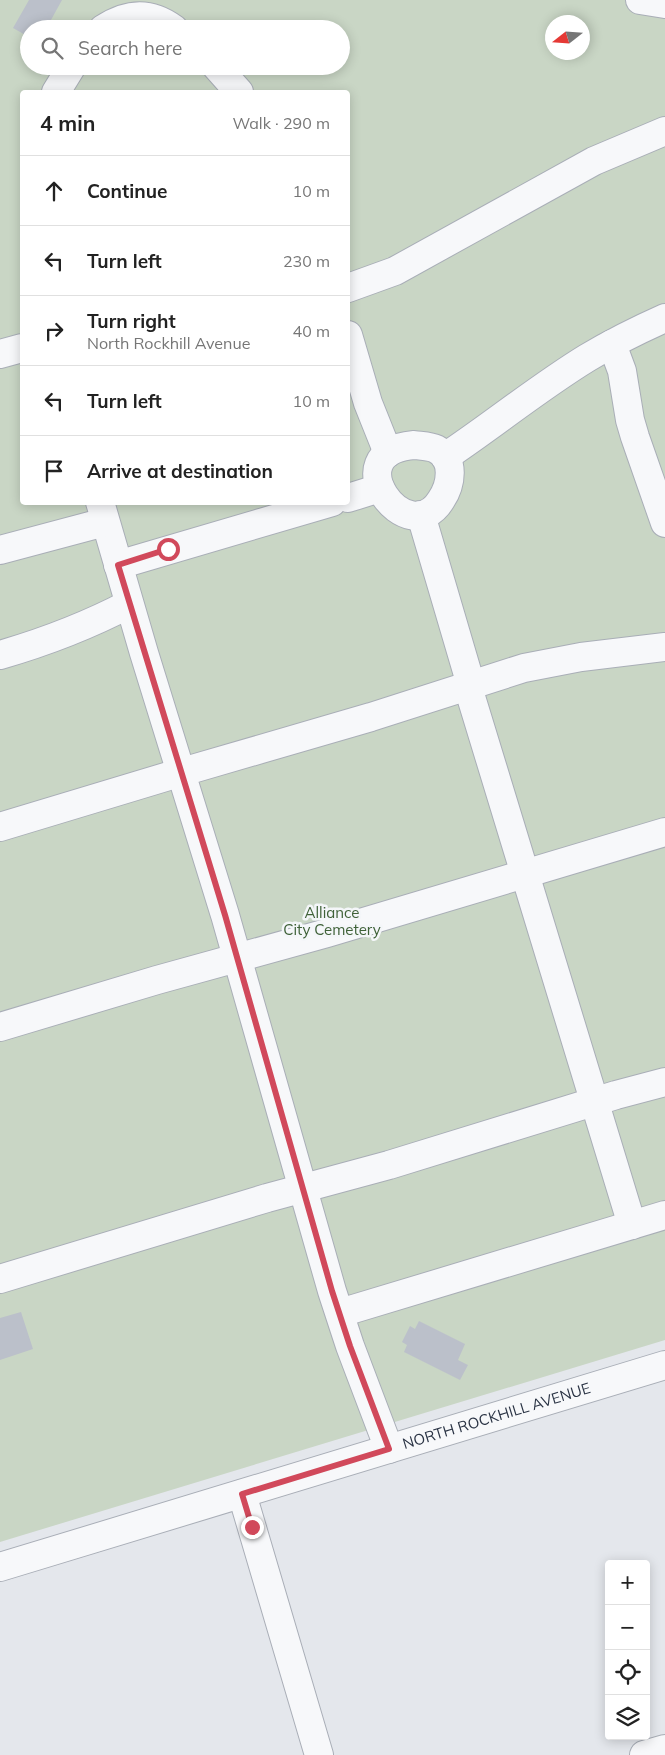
<!DOCTYPE html>
<meta charset="utf-8">
<style>
body{margin:0;font-family:Mulish,sans-serif;background:#f6f6f6;color:#222}
.controls{position:absolute;right:15px;bottom:15px;display:grid;overflow:hidden;border-radius:5px;box-shadow:0 2px 12px #0003}
.controls button{width:45px;height:45px;display:grid;place-items:center;padding:0;border:0;border-bottom:1px solid #e0e0e0;background:#fff;color:#222;font:25px sans-serif}
.compass{position:absolute;left:545px;top:15px;width:45px;height:45px;border-radius:50%;background:#fff;box-shadow:0 2px 12px #0003;rotate:253deg}
.stop{position:absolute;width:15px;height:15px;margin:-11px;border:4px solid #d1495b;border-radius:50%;background:#fff}
.stop.end{background:#d1495b;border-color:#fff;box-shadow:0 1px 5px #0008}
.list{margin:0;padding:0;list-style:none}
h2{display:flex;justify-content:space-between;align-items:center;height:65px;margin:0;padding:0 20px;font-size:21px}
h2 small{font-size:16px;font-weight:400;color:#767676}
.list li{display:grid;grid-template-columns:32px 1fr auto;gap:15px;align-items:center;box-sizing:border-box;height:70px;padding:0 20px;border-top:1px solid #e0e0e0}
.list b{display:block;font-size:19px;white-space:nowrap}
.list p{margin:0;font-size:16px;white-space:nowrap;color:#767676}
.list em{font-size:16px;font-style:normal;color:#767676}
.icon{flex:none;width:28px;height:28px;fill:none;stroke:currentColor;stroke-width:2;stroke-linecap:round;stroke-linejoin:round}
.map{position:relative;flex:none;width:665px;height:1755px;overflow:hidden}
.search{position:absolute;background:#fff;box-shadow:0 2px 12px #0003;left:20px;top:20px;width:330px;height:55px;display:flex;align-items:center;gap:12px;box-sizing:border-box;padding:0 18px;border-radius:28px;color:#767676;font-size:19px}
.panel{position:absolute;background:#fff;box-shadow:0 2px 12px #0003;left:20px;top:90px;width:330px;height:415px;border-radius:5px}
.map>svg:first-child{display:block}
.green{fill:#c9d6c5;fill-rule:evenodd}
.building{fill:#bbc0ca}
.lines{fill:none;stroke-linecap:round;stroke-linejoin:round}
.minor-casing{stroke:#a9aeb7;stroke-width:30}
.minor{stroke:#f7f8fa;stroke-width:28}
.route{stroke:#d1495b;stroke-width:6}
.labels{text-anchor:middle;stroke-width:5;stroke-linejoin:round;paint-order:stroke}
.park-label{font-size:15px;fill:#3f6138;stroke:#f4f6f9}
.street-label{font-size:15px;fill:#2b3445;stroke:#f4f6f9}
</style>
<div class="map">
<svg width="665" height="1755" viewBox="0 0 665 1755">
<rect width="100%" height="100%" fill="#e4e7ec"/>
<path class="green" d="M 0,0 L 665,0 L 665,1340 L 0,1542 ZM 552,22 L 582,22 L 582,52 L 552,52 ZM 29,29 L 341,29 L 341,66 L 29,66 ZM 22,92 L 348,92 L 348,502 L 22,502 Z"/>
<path class="building" d="M 29,0 L 62,0 L 46,29 L 29,29 L 29,37 L 13,28 Z
M 21,1312 L 33,1349 L 0,1360 L 0,1318 Z
M 419,1321 L 465,1344 L 458,1360 L 468,1365 L 460,1380 L 404,1352 L 407,1345 L 402,1342 L 410,1326 L 415,1329 Z"/>
<g class="lines">
<defs>
<g id="minor">
<path d="M 640,0 L 665,4"/>
<path d="M 103,29 C 127,13 150,11 174,29"/>
<path d="M 216,66 L 239,92"/>
<path d="M 56,92 L 72,66"/>
<path d="M 348,288 L 395,271 L 594,161 L 665,131"/>
<path d="M 348,335 L 368,403 L 388,453"/>
<path d="M 612,344 L 622,371 L 630,420 L 635,437 L 665,523"/>
<path d="M 0,354 L 22,348"/>
<path d="M 414,445 C 421,446 430,446 436,449 C 456,459 451,485 441,500 C 408,554 332,452 414,445 Z"/>
<path d="M 445,457 C 493,425 538,388 587,358 C 612,343 638,330 665,318"/>
<path d="M 348,498 L 380,488"/>
<path d="M 100,502 L 144,653 L 225,915 L 332,1291 L 350,1346 L 389,1449"/>
<path d="M 421,515 L 471,685"/>
<path d="M 0,550 L 105,522"/>
<path d="M 118,565 L 332,502"/>
<path d="M 0,655 C 45,642 87,626 129,604"/>
<path d="M 468,687 L 632,1225"/>
<path d="M 0,827 L 182,772 L 371,717 L 524,668 L 581,657 L 665,647"/>
<path d="M 0,1027 L 157,980 L 327,933 L 665,832"/>
<path d="M 0,1279 L 267,1198 L 389,1165 L 616,1095 L 665,1082"/>
<path d="M 340,1313 L 665,1215"/>
<path d="M 242,1494 L 319,1755"/>
<path id="s1" d="M 0,1567 L 665,1365"/>
<path d="M 644,1755 L 665,1749"/>
</g>
</defs>
<use href="#minor" class="minor-casing"/>
<use href="#minor" class="minor"/>
</g>
<g class="lines">
<path class="route" d="M 168,549 L 118,565 L 225,915 L 332,1291 L 350,1346 L 389,1449 L 242,1494 L 252,1527"/>
</g>
<g class="labels">
<g class="park-label">
<text x="332" y="918">Alliance<tspan x="332" dy="17">City Cemetery</tspan></text>
</g>
<g class="street-label">
<text dy="5" stroke="none"><textPath href="#s1" startOffset="519">NORTH ROCKHILL AVENUE</textPath></text>
</g>
</g>
</svg>
<div class="controls">
<button>+</button>
<button>−</button>
<button><svg class="icon" aria-label="locate" viewBox="0 0 24 24"><circle cx="12" cy="12" r="6"/><path d="M12 2v4M12 18v4M2 12h4M18 12h4"/></svg></button>
<button><svg class="icon" aria-label="layers" viewBox="0 0 24 24"><path d="M12 4l9 5-9 5-9-5zM3 14l9 5 9-5"/></svg></button>
</div>
<svg class="compass" viewBox="-18 -18 36 36"><path d="M0-13l5 13h-10z" fill="#e53935"/><path d="M0 13l5-13h-10z" fill="#767676"/></svg>
<div class="stop" style="left:168px;top:549px"></div>
<div class="stop end" style="left:252px;top:1527px"></div>
<div class="search"><svg class="icon" aria-label="search" viewBox="0 0 24 24"><circle cx="10" cy="10" r="6"/><path d="M15 15l6 6"/></svg>Search here</div>
<section class="panel">
<h2>4 min<small>Walk · 290 m</small></h2>
<ul class="list">
<li><svg class="icon" aria-label="ahead" viewBox="0 0 24 24"><path d="M12 20V5M6 11l6-6 6 6"/></svg><div><b>Continue</b></div><em>10 m</em></li>
<li><svg class="icon" aria-label="left" viewBox="0 0 24 24"><path d="M17 20v-9H6M10 6l-5 5 5 5"/></svg><div><b>Turn left</b></div><em>230 m</em></li>
<li><svg class="icon" aria-label="right" viewBox="0 0 24 24"><path d="M7 20v-9h11M14 6l5 5-5 5"/></svg><div><b>Turn right</b><p>North Rockhill Avenue</p></div><em>40 m</em></li>
<li><svg class="icon" aria-label="left" viewBox="0 0 24 24"><path d="M17 20v-9H6M10 6l-5 5 5 5"/></svg><div><b>Turn left</b></div><em>10 m</em></li>
<li><svg class="icon" aria-label="arrive" viewBox="0 0 24 24"><path d="M6 21V4h12l-3 4 3 4H6"/></svg><div><b>Arrive at destination</b></div></li>
</ul>
</section>
</div>
